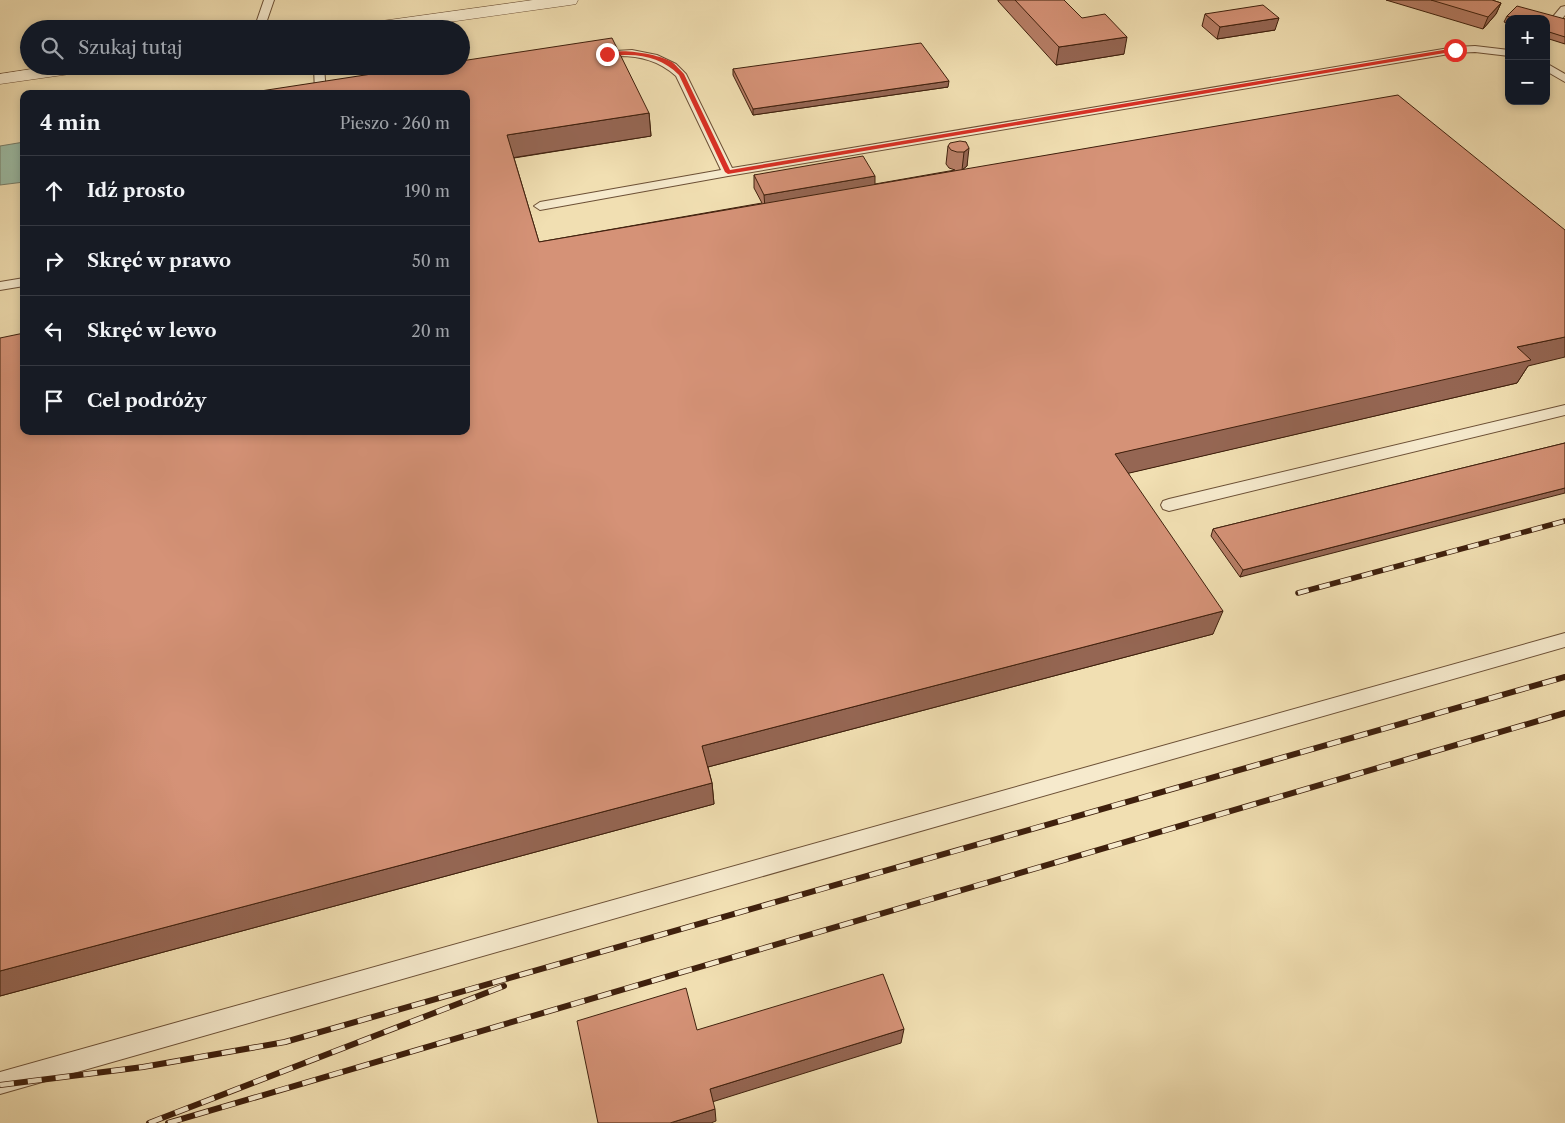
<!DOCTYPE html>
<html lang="pl">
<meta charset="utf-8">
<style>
body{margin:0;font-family:"Libre Caslon Text",serif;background:#20242c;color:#f1f3f6}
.controls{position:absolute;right:15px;top:15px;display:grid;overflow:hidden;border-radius:10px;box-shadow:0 2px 8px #0003}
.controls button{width:45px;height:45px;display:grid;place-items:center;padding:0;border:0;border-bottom:1px solid #363941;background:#171b24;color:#f1f3f6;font:25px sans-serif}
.stop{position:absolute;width:15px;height:15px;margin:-11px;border:4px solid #d93025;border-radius:50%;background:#fff}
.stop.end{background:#d93025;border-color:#fff;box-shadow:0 1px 5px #0008}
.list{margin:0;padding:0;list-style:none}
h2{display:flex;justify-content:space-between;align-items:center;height:65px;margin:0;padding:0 20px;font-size:21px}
h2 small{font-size:16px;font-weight:400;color:#9ea1a6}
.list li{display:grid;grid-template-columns:32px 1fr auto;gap:15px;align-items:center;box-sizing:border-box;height:70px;padding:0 20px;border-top:1px solid #363941}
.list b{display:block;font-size:19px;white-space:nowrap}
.list em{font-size:16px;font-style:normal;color:#9ea1a6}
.icon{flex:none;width:28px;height:28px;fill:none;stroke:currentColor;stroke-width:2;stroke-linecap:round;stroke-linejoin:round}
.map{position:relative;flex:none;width:1565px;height:1123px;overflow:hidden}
.search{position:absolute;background:#171b24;box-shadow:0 2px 8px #0003;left:20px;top:20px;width:450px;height:55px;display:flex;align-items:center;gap:12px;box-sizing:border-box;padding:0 18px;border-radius:28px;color:#9ea1a6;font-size:19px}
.panel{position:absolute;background:#171b24;box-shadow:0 2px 8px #0003;left:20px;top:90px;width:450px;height:345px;border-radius:10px}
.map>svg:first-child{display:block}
.water{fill:#9cbda6;stroke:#777e69}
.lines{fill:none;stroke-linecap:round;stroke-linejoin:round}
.service-casing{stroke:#6c5036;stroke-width:2}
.tertiary-casing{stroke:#6c5036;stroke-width:1}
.service{fill:#f6eacd;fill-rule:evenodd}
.tertiary{fill:#f6eacd;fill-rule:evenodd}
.rail-far1-casing{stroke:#3f200d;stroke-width:5.5}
.rail-casing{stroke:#3f200d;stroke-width:6}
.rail-far1{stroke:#f6eacd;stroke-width:4;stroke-dasharray:11;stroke-linecap:butt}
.rail{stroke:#f6eacd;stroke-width:4.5;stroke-dasharray:14;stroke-linecap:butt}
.wall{fill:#b77e66;stroke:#3f200d}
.shaded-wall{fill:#956653;stroke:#3f200d}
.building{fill:#d59277;stroke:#3f200d}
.route{fill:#d93025}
</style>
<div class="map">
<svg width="1565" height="1123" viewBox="0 0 1565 1123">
<rect width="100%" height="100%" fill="#f1dfb2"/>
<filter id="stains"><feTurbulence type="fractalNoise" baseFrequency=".004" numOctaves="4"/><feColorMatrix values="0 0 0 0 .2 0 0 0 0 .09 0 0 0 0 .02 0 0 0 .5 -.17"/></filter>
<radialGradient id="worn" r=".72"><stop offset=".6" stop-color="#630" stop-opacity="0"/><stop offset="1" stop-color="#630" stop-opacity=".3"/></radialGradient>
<path class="water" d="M 24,142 L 24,182 L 0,185 L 0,146 Z"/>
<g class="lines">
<defs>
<path id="service" d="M 264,0 L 274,0 L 264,29 L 254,29 Z
M 1565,6 L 1565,15 L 1550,34 L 1546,35 L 1546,25 L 1561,7 Z
M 1475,46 L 1509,50 L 1509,56 L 1475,52 L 1455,53 L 728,176 L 540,210 L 534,206 L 540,202 L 721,170 L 676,76 C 659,61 641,56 619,56 C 611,57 603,59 595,57 L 594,55 L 599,52 L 632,50 L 657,55 L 676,64 L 686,74 L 732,168 L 1455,47 Z
M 1546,63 L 1565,74 L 1565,82 L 1546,71 Z
M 314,66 L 324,66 L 326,94 L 315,94 Z
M 24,278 L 24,286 L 0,290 L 0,282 Z
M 1565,405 L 1565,415 L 1169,511 L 1163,509 L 1161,505 L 1163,501 L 1169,499 Z
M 1565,633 L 1565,647 L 0,1094 L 0,1072 Z"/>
<path id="tertiary" d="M 533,0 L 578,0 L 576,4 L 570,5 L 399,29 L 352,29 L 354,25 L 360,24 Z
M 51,66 L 100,66 L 97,70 L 91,71 L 0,84 L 0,74 Z"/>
</defs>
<use href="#service" class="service-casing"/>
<use href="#tertiary" class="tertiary-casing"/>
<use href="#service" class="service"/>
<use href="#tertiary" class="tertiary"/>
<defs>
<path id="rail-far1" d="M 1298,593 L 1565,521"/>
<path id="rail" d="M 0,1085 L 143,1067 L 285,1042 L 1565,677
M 149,1123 L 504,986
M 168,1123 L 1565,713"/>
</defs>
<use href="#rail-far1" class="rail-far1-casing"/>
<use href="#rail" class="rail-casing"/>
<use href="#rail-far1" class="rail-far1"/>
<use href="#rail" class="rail"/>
</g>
<path class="wall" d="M 998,0 L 1064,0 L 1082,18 L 1124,54 L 1056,65 L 998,1 Z
M 1386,0 L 1492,0 L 1501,3 L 1496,14 L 1483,29 Z
M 1205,14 L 1275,30 L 1217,39 L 1202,26 Z
M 1507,16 L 1565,19 L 1565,44 L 1546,38 L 1546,19 L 1509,19 L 1509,24 L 1504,22 Z
M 733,69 L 948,87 L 753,115 L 733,75 Z
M 466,94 L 649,113 L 651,136 L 514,158 L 539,242 L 762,203 L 754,188 L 754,175 L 875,184 L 955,170 L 949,168 L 946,164 L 948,146 L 966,142 L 967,166 L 963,169 L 1528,366 L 1517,383 L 1128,473 L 1213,634 L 708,767 L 712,783 L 714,804 L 0,996 L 0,338 L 24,431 Z
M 1565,443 L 1240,577 L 1211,536 L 1213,529 Z"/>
<path class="shaded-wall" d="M 1501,3 L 1496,14 L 1483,29 L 1488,17 Z
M 1279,18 L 1275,30 L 1217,39 L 1220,27 Z
M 1127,37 L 1124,54 L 1056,65 L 1059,47 Z
M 949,81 L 948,87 L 753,115 L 753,109 Z
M 649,113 L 651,136 L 511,158 L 507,135 Z
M 969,148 L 967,166 L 962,170 L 964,152 Z
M 875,176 L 875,189 L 765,208 L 764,195 Z
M 1565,337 L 1565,357 L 1528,366 L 1517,383 L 1108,478 L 1115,454 L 1517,347 Z
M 1565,488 L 1565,493 L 1240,577 L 1243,570 Z
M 1223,611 L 1213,634 L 704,768 L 702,746 Z
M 712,783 L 714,804 L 0,996 L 0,971 Z
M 904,1029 L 901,1043 L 712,1102 L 710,1089 Z
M 715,1109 L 716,1121 L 711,1123 L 670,1123 Z"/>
<path class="building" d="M 1015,0 L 1064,0 L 1082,18 L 1105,14 L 1127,37 L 1059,47 Z
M 1431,0 L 1492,0 L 1501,3 L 1488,17 Z
M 1263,5 L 1279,18 L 1220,27 L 1205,14 Z
M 1517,6 L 1565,19 L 1565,37 L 1546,31 L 1546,19 L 1515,19 L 1507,16 Z
M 612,38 L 649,113 L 507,135 L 539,242 L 1398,95 L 1565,230 L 1565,337 L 1517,347 L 1531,360 L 1115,454 L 1223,611 L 702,746 L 712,783 L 0,971 L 0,338 L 24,333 L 24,431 L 466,431 L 466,94 L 241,94 L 424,66 L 461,66 L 461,61 Z
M 921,43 L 949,81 L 753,109 L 733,69 Z
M 960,141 L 966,142 L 969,148 L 964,152 L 957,152 L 951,150 L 948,146 L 950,143 Z
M 863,156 L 875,176 L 764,195 L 754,175 Z
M 1565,443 L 1565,488 L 1243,570 L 1213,529 Z
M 883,974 L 904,1029 L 710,1089 L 715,1109 L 670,1123 L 598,1123 L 577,1021 L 686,988 L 697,1030 Z"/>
<path class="route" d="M 1455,48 L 1457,51 L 728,174 L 725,172 L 679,75 C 665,61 648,55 628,55 C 621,55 611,57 605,54 C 619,47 659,54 672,62 C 676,65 680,70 684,74 L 730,170 Z"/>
<rect width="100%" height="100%" filter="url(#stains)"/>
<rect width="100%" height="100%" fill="url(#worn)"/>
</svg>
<div class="controls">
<button>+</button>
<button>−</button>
</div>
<div class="stop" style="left:1455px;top:50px"></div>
<div class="stop end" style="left:607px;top:54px"></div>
<div class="search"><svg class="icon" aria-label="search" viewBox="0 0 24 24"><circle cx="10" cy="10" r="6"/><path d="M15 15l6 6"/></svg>Szukaj tutaj</div>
<section class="panel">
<h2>4 min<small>Pieszo · 260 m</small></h2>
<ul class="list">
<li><svg class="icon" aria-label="ahead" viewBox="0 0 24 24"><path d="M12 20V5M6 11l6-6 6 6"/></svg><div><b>Idź prosto</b></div><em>190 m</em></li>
<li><svg class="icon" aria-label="right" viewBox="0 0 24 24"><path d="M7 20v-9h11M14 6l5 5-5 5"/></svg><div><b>Skręć w prawo</b></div><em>50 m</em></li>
<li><svg class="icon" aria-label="left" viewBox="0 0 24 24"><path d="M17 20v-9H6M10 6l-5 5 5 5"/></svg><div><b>Skręć w lewo</b></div><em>20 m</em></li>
<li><svg class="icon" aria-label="arrive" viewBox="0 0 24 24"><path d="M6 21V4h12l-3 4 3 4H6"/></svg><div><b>Cel podróży</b></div></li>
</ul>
</section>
</div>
